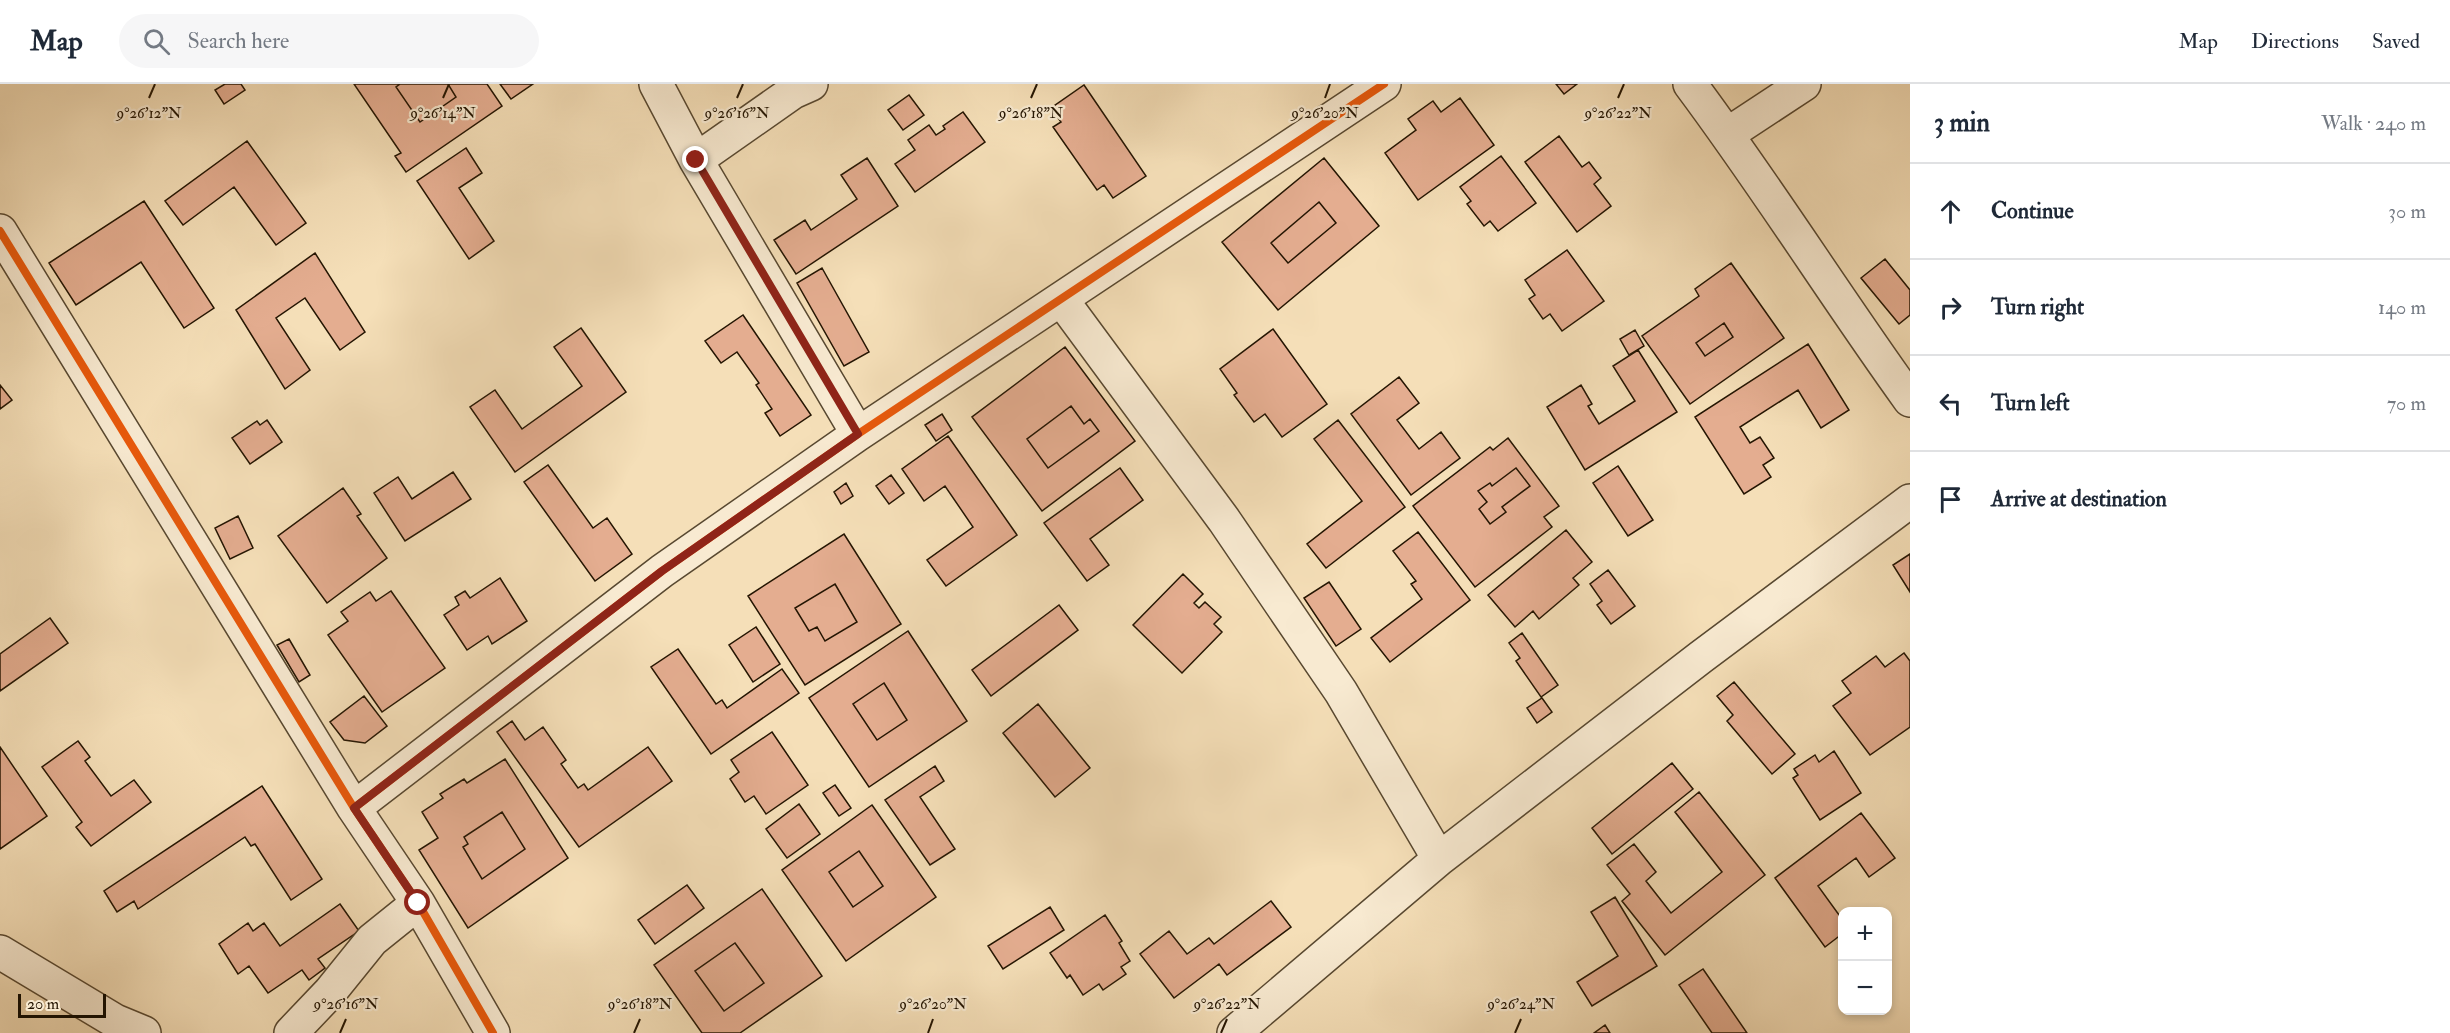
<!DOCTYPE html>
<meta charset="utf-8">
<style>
body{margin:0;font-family:"IM FELL Double Pica",serif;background:#f6f6f7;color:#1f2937}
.controls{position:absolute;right:18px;bottom:18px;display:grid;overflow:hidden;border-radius:12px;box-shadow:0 3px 9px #0003}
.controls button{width:54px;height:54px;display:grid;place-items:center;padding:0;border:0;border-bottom:2px solid #e0e1e3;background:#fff;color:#1f2937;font:30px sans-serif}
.scale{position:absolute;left:18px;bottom:15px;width:88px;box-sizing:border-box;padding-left:6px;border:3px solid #241502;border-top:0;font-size:16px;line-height:21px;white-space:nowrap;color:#241502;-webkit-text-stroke:4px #f8ead1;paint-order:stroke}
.stop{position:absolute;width:18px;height:18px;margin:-14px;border:4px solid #8f2418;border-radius:50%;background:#fff}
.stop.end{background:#8f2418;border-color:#fff;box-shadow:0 2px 6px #0008}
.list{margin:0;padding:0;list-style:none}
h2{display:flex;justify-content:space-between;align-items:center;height:78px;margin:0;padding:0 24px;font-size:26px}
h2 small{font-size:20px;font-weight:400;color:#747a83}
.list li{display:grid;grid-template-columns:39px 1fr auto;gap:18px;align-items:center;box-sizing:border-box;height:96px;padding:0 24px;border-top:2px solid #e0e1e3}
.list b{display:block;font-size:22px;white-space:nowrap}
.list em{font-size:20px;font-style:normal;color:#747a83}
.icon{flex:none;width:33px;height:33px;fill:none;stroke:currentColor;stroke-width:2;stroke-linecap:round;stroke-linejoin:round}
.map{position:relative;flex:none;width:1910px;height:949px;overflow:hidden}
header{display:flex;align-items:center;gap:36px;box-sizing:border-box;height:84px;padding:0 30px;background:#fff;border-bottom:2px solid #e0e1e3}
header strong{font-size:28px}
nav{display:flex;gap:33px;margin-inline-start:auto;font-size:21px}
.search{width:420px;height:54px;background:#f6f6f7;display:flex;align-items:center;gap:15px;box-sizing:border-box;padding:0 21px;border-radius:33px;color:#747a83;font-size:22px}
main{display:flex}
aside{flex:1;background:#fff}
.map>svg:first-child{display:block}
.building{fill:#e4ad90;stroke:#241502;stroke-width:1.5;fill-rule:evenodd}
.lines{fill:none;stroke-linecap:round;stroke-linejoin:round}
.street-casing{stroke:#584830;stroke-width:36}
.street{stroke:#f8ead1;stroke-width:33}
.cycleway-casing{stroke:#f8ead1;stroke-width:11}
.cycleway{stroke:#e8590c;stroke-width:8}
.route{stroke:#8f2418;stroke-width:8}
.ticks{fill:none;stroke:#241502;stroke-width:2}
.ticks-label{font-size:15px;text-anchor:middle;fill:#241502;stroke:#f8ead1;stroke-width:4.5;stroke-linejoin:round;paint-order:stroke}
</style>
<header>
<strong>Map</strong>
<div class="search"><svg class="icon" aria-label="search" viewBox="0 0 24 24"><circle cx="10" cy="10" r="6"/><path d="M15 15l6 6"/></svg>Search here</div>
<nav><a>Map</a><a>Directions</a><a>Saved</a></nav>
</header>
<main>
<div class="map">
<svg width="1910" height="949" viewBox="0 0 1910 949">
<rect width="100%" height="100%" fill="#f5dfb8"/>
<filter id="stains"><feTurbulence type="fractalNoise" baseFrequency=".00333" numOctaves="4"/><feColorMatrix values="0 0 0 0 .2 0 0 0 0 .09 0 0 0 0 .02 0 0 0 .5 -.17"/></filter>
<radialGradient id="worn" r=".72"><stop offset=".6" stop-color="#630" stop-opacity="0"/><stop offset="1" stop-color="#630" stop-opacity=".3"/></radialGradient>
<path class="building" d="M 225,0 L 241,0 L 245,6 L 224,20 L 215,6 Z
M 354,0 L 400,0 L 396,3 L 420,38 L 456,13 L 448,0 L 487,0 L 502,22 L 406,88 L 395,72 L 401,69 Z
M 400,0 L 448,0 L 456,13 L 420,38 L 396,3 Z
M 500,0 L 533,0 L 511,15 Z
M 1556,0 L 1577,0 L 1564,10 Z
M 1084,1 L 1146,92 L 1113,114 L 1104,101 L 1097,106 L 1053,43 L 1061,38 L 1051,24 Z
M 909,11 L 924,31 L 903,46 L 888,26 Z
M 1460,14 L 1494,61 L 1418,116 L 1385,69 L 1416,46 L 1408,35 L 1433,17 L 1441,28 Z
M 963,28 L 985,58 L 915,108 L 895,80 L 915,66 L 908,56 L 929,41 L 936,51 L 945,45 L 943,42 Z
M 1559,52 L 1582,83 L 1589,78 L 1601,94 L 1594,100 L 1611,122 L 1577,148 L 1525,78 Z
M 247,57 L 306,139 L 276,161 L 234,103 L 183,141 L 165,117 Z
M 466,64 L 482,89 L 459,104 L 494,157 L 469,175 L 417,97 Z
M 1501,72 L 1536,119 L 1498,147 L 1490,137 L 1484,142 L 1467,120 L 1471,117 L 1460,103 Z
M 867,74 L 898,122 L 796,190 L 774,156 L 805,136 L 811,146 L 857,115 L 841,91 Z
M 1324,74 L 1379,142 L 1278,226 L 1222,158 ZM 1319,118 L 1336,139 L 1288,179 L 1271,159 Z
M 144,117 L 214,224 L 184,244 L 141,178 L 76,221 L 49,179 Z
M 1319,118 L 1336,139 L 1288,179 L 1271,159 Z
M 1567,166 L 1604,217 L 1562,247 L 1550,230 L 1543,235 L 1529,215 L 1535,211 L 1525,196 Z
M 315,169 L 365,248 L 340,266 L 305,214 L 276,234 L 310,286 L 285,305 L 236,226 Z
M 1885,175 L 1910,206 L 1910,231 L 1899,240 L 1861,194 Z
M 1731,179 L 1784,254 L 1690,320 L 1642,252 L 1699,212 L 1695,205 ZM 1724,239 L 1733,253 L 1705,272 L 1696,259 Z
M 822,184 L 869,268 L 844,282 L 797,199 Z
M 743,231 L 811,331 L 780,352 L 765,329 L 772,325 L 756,301 L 759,299 L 737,268 L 721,279 L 705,257 Z
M 1724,239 L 1733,253 L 1705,272 L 1696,259 Z
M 581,244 L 626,308 L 515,388 L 470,323 L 495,306 L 522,345 L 582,302 L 554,263 Z
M 1273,245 L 1327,320 L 1282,353 L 1265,330 L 1254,338 L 1234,311 L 1237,309 L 1220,285 Z
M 1635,246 L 1644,262 L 1629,271 L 1620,255 Z
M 1808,260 L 1849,326 L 1821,344 L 1798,306 L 1740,343 L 1750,359 L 1760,353 L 1774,374 L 1763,381 L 1771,393 L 1744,410 L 1695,333 Z
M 1065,263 L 1135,357 L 1042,427 L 972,333 ZM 1071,322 L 1084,340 L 1090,335 L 1099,347 L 1048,384 L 1027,355 Z
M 1638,266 L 1677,328 L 1585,386 L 1547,323 L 1581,301 L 1592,320 L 1588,322 L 1599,340 L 1635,317 L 1613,282 Z
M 1399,293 L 1419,319 L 1397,336 L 1419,365 L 1441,348 L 1460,374 L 1411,411 L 1351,330 Z
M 0,301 L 12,316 L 0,325 Z
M 1071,322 L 1084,340 L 1090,335 L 1099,347 L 1048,384 L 1027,355 Z
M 942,330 L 952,346 L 936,357 L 925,341 Z
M 267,336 L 282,358 L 250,380 L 232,354 L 257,337 L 260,341 Z
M 1338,336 L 1405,423 L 1326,484 L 1307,460 L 1362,417 L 1314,355 Z
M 948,352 L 1017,451 L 946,502 L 927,476 L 973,443 L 945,402 L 924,417 L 902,385 Z
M 1508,354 L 1559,422 L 1544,433 L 1552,443 L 1475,503 L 1413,422 L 1490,363 L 1493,366 ZM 1516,384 L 1530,402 L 1502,423 L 1506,428 L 1490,440 L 1479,425 L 1487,418 L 1478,407 L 1490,399 L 1492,402 Z
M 548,381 L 593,444 L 607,434 L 632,470 L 595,497 L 524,398 Z
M 1618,382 L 1653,436 L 1628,452 L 1593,399 Z
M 1120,384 L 1143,416 L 1090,455 L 1109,481 L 1087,497 L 1044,439 Z
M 1516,384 L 1530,402 L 1502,423 L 1506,428 L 1490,440 L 1479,425 L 1487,418 L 1478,407 L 1490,399 L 1492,402 Z
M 453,388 L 471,415 L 405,457 L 374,409 L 398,393 L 412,415 Z
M 891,391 L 904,409 L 889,420 L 876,402 Z
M 846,399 L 853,412 L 841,420 L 834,408 Z
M 343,404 L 361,430 L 357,432 L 387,474 L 327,519 L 278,452 Z
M 238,432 L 253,464 L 230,475 L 215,444 Z
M 1566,446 L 1592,478 L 1573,494 L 1579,501 L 1539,535 L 1533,527 L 1515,543 L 1488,511 Z
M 1418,448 L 1470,516 L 1390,578 L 1371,554 L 1422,515 L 1411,500 L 1416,497 L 1393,467 Z
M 844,450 L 901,540 L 805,601 L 748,512 ZM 835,500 L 857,538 L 825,557 L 817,543 L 809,547 L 795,524 Z
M 1910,470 L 1910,508 L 1893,481 Z
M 1608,486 L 1635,522 L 1611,540 L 1597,521 L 1602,517 L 1590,500 Z
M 1183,490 L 1203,510 L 1194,519 L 1199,524 L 1205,518 L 1221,533 L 1214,540 L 1222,548 L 1182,589 L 1133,541 Z
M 500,494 L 527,537 L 492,560 L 488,552 L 467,566 L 444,531 L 459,521 L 455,513 L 465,507 L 470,514 Z
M 1329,498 L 1361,545 L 1336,562 L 1304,514 Z
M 835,500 L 857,538 L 825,557 L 817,543 L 809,547 L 795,524 Z
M 391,507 L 445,584 L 382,628 L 328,551 L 348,537 L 341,528 L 370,508 L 376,517 Z
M 1059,521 L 1078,546 L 991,612 L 972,586 Z
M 50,534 L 68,559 L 0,607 L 0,570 Z
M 756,543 L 780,580 L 753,598 L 729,561 Z
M 908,547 L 967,637 L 869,703 L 809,614 ZM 884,599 L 907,636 L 877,656 L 853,620 Z
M 1522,549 L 1558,601 L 1541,613 L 1516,577 L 1520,574 L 1509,559 Z
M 289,555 L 310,591 L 299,598 L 277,561 Z
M 678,565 L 716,620 L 722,616 L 727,624 L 782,585 L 799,609 L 711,670 L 651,583 Z
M 1904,569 L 1910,577 L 1910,643 L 1870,671 L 1833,622 L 1851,609 L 1842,597 L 1876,572 L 1885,583 Z
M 1734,598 L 1795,670 L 1772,690 L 1727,637 L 1733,631 L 1717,612 Z
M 884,599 L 907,636 L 877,656 L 853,620 Z
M 364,612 L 387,642 L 365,659 L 344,656 L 330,638 Z
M 1542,614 L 1552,628 L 1537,639 L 1527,624 Z
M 1038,620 L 1090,684 L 1055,713 L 1003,649 Z
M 512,637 L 525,656 L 543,643 L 566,676 L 561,680 L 578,704 L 584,700 L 588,706 L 648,663 L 672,697 L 579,763 L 497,648 Z
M 772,648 L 808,701 L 766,730 L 754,712 L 745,718 L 730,695 L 739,688 L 731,676 Z
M 78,657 L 90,673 L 85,677 L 111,712 L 134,696 L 151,718 L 91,762 L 76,743 L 82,738 L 42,683 Z
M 0,663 L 47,732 L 0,765 Z
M 1834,667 L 1861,709 L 1820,736 L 1793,694 L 1798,691 L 1794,685 L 1815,671 L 1819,678 Z
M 505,675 L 568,774 L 468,844 L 419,766 L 438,754 L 422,728 L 443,714 L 440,710 L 464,695 L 467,699 ZM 502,728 L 525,765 L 482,795 L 463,763 L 468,760 L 464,753 Z
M 1672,679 L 1693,705 L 1612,770 L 1592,744 Z
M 935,682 L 944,697 L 920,713 L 955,765 L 930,781 L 885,716 Z
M 835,701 L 851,724 L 839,732 L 823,709 Z
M 262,702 L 322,795 L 291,816 L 255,760 L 251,762 L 245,753 L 138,825 L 134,817 L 117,828 L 104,807 Z
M 1699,708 L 1765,791 L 1665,871 L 1622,817 L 1630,810 L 1607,781 L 1634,760 L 1656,788 L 1646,797 L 1671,829 L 1722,788 L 1675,728 Z
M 799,720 L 820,750 L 787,774 L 766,745 Z
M 872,721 L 936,813 L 846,877 L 782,786 ZM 859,767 L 883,802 L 853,823 L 829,788 Z
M 502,728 L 525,765 L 482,795 L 463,763 L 468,760 L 464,753 Z
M 1861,729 L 1895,774 L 1869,793 L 1856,774 L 1818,802 L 1842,835 L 1842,850 L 1825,863 L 1775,794 Z
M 859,767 L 883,802 L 853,823 L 829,788 Z
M 687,801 L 704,824 L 655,860 L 638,836 Z
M 762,805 L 822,892 L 740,949 L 702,949 L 654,881 ZM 735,859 L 764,899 L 724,927 L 695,887 Z
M 1615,813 L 1657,882 L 1592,922 L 1577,898 L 1618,872 L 1591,828 Z
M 1271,817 L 1291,843 L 1227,891 L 1219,880 L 1174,914 L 1140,870 L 1169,847 L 1187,870 L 1209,854 L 1214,860 Z
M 340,820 L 359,847 L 318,875 L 325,884 L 309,896 L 302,886 L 268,909 L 249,882 L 238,890 L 219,860 L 248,839 L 253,847 L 264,839 L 280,862 Z
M 1050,823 L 1064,846 L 1003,885 L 988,862 Z
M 1105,831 L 1122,857 L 1119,859 L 1130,877 L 1121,883 L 1126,890 L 1103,906 L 1099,900 L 1083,911 L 1070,891 L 1067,894 L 1050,869 Z
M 735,859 L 764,899 L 724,927 L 695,887 Z
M 1703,885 L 1747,949 L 1712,949 L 1679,901 Z
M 1605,941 L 1610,949 L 1594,949 Z"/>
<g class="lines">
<defs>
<path id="street" d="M 656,0 L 696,76 L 858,350
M 1690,0 C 1767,103 1835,212 1910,316
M 1728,50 L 1804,0
M 696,76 L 793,8 L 811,0
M 0,147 L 354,724 L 418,819 L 493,949
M 1061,215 L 1224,436 L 1341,608 L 1439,775
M 354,724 L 662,487 L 858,350 L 1384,0
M 0,868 L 115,937 L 144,949
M 291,949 L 330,908 L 372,856 L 418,819
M 1234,949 L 1439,775 L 1701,573 L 1910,417"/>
</defs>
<use href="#street" class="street-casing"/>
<use href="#street" class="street"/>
<defs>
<path id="cycleway" d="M 0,147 L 354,724 L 418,819 L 493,949
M 354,724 L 662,487 L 858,350 L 1384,0"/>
</defs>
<use href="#cycleway" class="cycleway-casing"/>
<use href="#cycleway" class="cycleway"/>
</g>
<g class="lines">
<path class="route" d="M 418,819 L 354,724 L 662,487 L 858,350 L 696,76"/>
</g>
<path class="ticks" d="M 149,14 L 155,0M 443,14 L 449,0M 737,14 L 743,0M 1031,14 L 1037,0M 1325,14 L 1330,0M 1618,14 L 1624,0M 340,949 L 346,935M 634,949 L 640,935M 928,949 L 933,935M 1221,949 L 1227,935M 1515,949 L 1521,935"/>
<g class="ticks-label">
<text x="149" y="34">9°26'12"N</text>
<text x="443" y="34">9°26'14"N</text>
<text x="737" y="34">9°26'16"N</text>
<text x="1031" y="34">9°26'18"N</text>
<text x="1325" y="34">9°26'20"N</text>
<text x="1618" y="34">9°26'22"N</text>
<text x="346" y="925">9°26'16"N</text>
<text x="640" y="925">9°26'18"N</text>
<text x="933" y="925">9°26'20"N</text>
<text x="1227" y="925">9°26'22"N</text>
<text x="1521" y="925">9°26'24"N</text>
</g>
<rect width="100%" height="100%" filter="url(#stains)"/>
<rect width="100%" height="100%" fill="url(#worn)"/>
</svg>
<div class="controls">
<button>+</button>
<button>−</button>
</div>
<div class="scale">20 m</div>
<div class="stop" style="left:418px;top:819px"></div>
<div class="stop end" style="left:696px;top:76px"></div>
</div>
<aside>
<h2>3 min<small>Walk · 240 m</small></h2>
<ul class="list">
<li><svg class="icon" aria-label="ahead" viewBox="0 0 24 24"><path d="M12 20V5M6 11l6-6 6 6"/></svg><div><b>Continue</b></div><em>30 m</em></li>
<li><svg class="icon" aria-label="right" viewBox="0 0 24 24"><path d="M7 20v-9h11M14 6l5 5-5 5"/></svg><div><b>Turn right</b></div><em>140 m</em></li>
<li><svg class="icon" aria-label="left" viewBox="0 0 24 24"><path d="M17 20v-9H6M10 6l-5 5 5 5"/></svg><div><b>Turn left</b></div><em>70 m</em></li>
<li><svg class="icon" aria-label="arrive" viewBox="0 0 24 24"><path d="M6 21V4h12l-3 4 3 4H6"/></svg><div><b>Arrive at destination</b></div></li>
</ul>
</aside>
</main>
